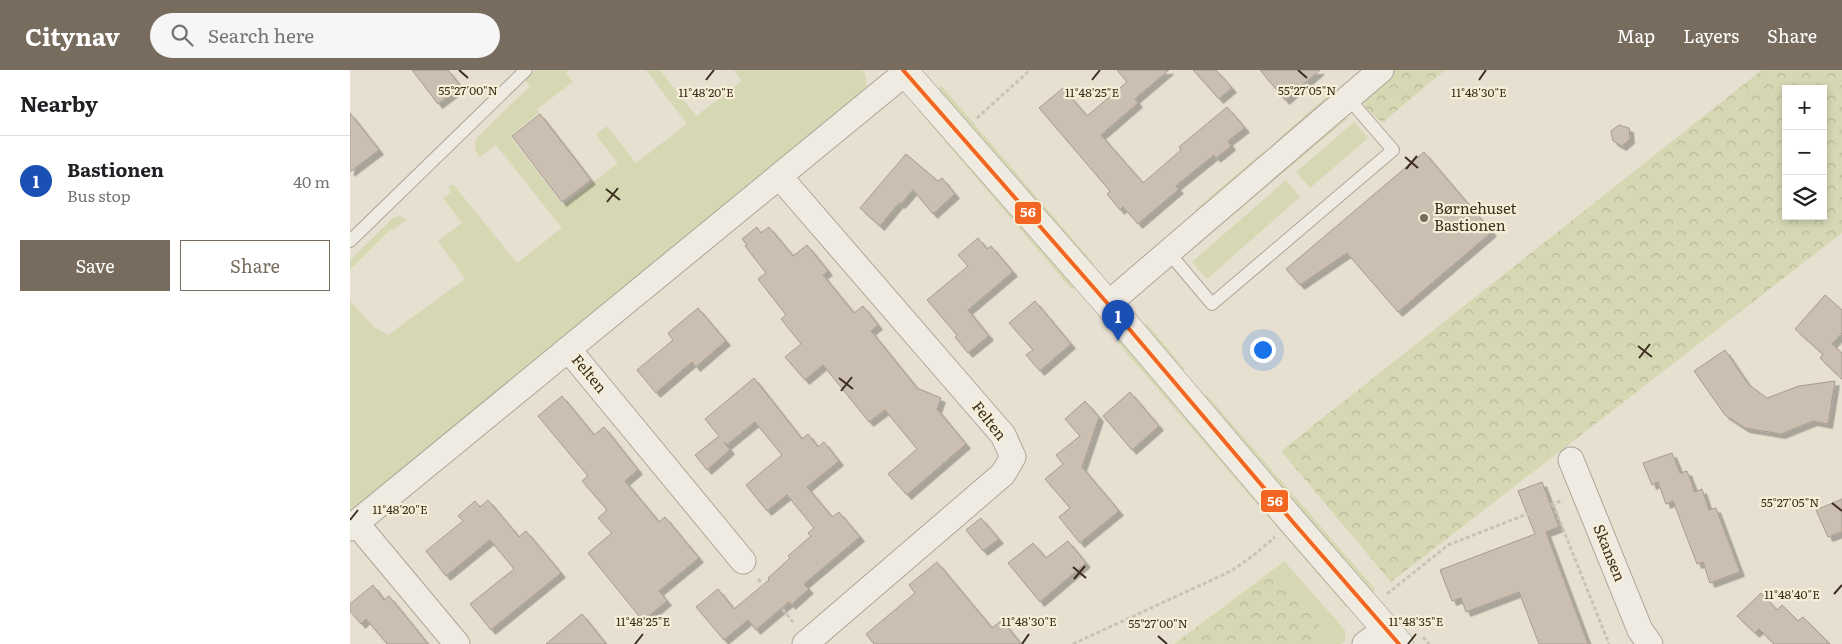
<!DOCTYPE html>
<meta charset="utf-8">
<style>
body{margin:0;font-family:Literata,serif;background:#f6f6f6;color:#202124}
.controls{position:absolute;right:15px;top:15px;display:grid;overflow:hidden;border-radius:0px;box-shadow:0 2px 8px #0003}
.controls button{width:45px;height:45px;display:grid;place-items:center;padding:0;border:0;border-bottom:1px solid #e0e0e0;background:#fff;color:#202124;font:25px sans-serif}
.you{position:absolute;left:912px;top:279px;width:18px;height:18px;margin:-12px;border:4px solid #fff;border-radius:50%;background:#1a73e8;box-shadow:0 0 0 8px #1a73e833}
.badge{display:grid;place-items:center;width:32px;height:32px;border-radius:50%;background:#786c5e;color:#fff;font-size:16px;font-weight:700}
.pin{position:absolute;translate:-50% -41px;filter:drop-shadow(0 1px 2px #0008)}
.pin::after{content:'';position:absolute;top:26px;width:18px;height:15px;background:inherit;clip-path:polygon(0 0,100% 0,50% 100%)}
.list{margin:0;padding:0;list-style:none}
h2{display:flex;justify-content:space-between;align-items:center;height:65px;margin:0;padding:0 20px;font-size:21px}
h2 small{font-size:16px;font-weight:400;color:#757577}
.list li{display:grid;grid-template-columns:32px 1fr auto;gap:15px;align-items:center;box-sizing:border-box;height:90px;padding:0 20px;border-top:1px solid #e0e0e0}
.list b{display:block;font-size:19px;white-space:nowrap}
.list p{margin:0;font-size:16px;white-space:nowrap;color:#757577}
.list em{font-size:16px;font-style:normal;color:#757577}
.actions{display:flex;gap:10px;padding:15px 20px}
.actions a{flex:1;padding:11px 0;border:1px solid #786c5e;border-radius:0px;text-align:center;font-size:18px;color:#786c5e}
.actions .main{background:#786c5e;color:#fff}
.icon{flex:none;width:28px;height:28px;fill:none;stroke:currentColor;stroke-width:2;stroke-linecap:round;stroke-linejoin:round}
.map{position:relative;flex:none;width:1492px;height:574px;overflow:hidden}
header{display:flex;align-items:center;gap:30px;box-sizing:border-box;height:70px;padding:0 25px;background:#786c5e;color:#fff}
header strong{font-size:24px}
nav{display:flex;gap:28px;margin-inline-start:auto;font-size:18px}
.search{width:350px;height:45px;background:#f6f6f6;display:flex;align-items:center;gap:12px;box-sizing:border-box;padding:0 18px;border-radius:28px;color:#757577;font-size:19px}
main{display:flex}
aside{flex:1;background:#fff}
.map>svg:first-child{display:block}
.green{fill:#d6d7b3}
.forest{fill:url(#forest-crowns);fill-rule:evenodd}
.building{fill:#cbbfb2;stroke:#a89c90;filter:url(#shadow)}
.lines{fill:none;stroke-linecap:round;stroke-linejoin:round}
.lane-casing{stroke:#ada599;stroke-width:14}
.street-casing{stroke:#ada599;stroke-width:27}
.secondary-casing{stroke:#9c958a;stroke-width:29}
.path{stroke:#c8c2b9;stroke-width:3;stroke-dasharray:4 2.5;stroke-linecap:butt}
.lane{stroke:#efebe3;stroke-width:12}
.street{stroke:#efebe3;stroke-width:25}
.secondary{stroke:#efebe3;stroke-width:28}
.bus-1-casing{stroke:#f7eed8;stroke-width:8}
.bus-1{stroke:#f26522;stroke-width:4}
.ticks{fill:none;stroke:#3d2e20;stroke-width:2}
.poi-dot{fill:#786c5e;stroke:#f7eed8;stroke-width:2}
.labels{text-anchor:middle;stroke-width:4.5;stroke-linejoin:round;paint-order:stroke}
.poi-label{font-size:15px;fill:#3d2e20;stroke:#f7eed8;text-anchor:start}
.street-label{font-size:15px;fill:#3d2e20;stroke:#f7eed8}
.ticks-label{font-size:12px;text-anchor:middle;fill:#3d2e20;stroke:#f7eed8;stroke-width:4.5;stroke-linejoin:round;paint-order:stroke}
.line-badge{stroke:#f7eed8;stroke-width:2}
.badge-label{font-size:14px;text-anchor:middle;font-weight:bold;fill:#fff}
</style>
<header>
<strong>Citynav</strong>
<div class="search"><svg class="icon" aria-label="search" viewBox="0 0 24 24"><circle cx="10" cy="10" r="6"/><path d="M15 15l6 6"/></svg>Search here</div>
<nav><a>Map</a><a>Layers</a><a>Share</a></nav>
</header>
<main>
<aside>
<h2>Nearby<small></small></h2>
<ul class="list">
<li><span class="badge" style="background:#1a4fb4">1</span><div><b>Bastionen</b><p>Bus stop</p></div><em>40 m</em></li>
</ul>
<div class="actions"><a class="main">Save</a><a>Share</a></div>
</aside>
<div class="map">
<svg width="1492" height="574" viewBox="0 0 1492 574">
<defs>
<pattern id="forest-crowns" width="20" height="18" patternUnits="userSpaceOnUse" patternTransform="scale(1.25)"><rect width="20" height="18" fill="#d6d7b3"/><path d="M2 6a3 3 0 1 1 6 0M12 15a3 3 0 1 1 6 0" fill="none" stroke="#b9b99a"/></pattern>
<filter id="shadow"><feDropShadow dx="4.5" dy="4.5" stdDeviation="0" flood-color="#0004"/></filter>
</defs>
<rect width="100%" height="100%" fill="#e7e0d1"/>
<path class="green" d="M 186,0 L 219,0 L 216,3 L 223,12 L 187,39 L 189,43 L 160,66 L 213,135 L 268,93 L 246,65 L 257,56 L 286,93 L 337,54 L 296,0 L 310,0 L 346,46 L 392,11 L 384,0 L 512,0 L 515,4 L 517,16 L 513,20 L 516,23 L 0,448 L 0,231 L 24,257 L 38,265 L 115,209 L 88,171 L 112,153 L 93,128 L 101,122 L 98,117 L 103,114 L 167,193 L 212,158 L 146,75 L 130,87 C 124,80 123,74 128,67 L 180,16 L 175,10 Z
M 591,15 L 744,194 L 740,196 L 588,19 Z
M 988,19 L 990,22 L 930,74 L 927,70 L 984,20 Z
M 571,39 L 726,215 L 722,220 L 569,41 Z
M 991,47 L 998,48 L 836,185 L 835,183 Z
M 1004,52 L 1018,68 L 960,118 L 946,102 Z
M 914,81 L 916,84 L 848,143 L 845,140 Z
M 936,110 L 950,127 L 857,209 L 842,192 Z
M 50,146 L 57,149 L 44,160 L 41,159 L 0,200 L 0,190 L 43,148 Z
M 796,253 L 835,299 L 831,302 L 792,257 Z
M 771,268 L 1000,533 L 996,537 L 766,271 Z
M 857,325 L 1025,519 L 1021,523 L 852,328 Z
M 934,491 L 995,560 L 995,571 L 991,574 L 965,574 L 977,565 L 924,499 Z"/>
<path class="forest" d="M 1044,0 L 1095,0 L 1032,53 L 1015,37 L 1014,26 Z
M 1412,0 L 1492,0 L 1492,163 L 1041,512 L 931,381 ZM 1436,19 L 1473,19 L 1473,146 L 1436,146 Z
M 924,499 L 977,565 L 965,574 L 824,574 Z"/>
<path class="building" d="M 62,0 L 98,0 L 111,17 L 88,34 Z
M 767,0 L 819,0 L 785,29 L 788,33 L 751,65 L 793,113 L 831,80 L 829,77 L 877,37 L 895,58 L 878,71 L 881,76 L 866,88 L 864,85 L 826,116 L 829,119 L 788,154 L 773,137 L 770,140 L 757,124 L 760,121 L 689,38 L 713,18 L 737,46 L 777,12 Z
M 843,0 L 866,0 L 882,18 L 869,29 Z
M 910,0 L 970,0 L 935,30 Z
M 0,43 L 29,80 L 0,102 Z
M 190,44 L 241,110 L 212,132 L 162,66 Z
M 1269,55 L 1279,58 L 1280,69 L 1272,76 L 1263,71 L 1261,61 Z
M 1074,82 L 1142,162 L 1048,242 L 997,183 L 950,215 L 936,199 Z
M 556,84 L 588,111 L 592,108 L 605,124 L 583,144 L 563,120 L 551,134 L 549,133 L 530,156 L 510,138 Z
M 407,157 L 411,163 L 419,157 L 443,186 L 457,175 L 478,201 L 473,205 L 504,243 L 513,236 L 528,255 L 521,261 L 567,318 L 591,328 L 587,339 L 616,374 L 557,425 L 538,404 L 567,379 L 535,340 L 519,352 L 473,295 L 455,310 L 435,287 L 451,274 L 431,249 L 436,245 L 408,209 L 416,203 L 395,176 L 397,175 L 392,169 Z
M 628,168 L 637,179 L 641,176 L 663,202 L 618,240 L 639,266 L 618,283 L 605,267 L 607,265 L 577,230 L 618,196 L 608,185 Z
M 1475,225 L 1492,240 L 1492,263 L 1482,274 L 1492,283 L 1492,309 L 1470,288 L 1473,284 L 1445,259 Z
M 685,231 L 721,274 L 690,301 L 676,285 L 683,280 L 659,253 Z
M 348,238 L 376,271 L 346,297 L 342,292 L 306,323 L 287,300 L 323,270 L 318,263 Z
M 1375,280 L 1398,314 L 1417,328 L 1449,316 L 1485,311 L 1478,354 L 1463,351 L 1431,364 L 1395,358 L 1375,345 L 1344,301 Z
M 404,308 L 452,369 L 458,364 L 468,377 L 474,372 L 489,391 L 457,417 L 482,447 L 489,442 L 510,467 L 454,514 L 459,519 L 441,535 L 439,532 L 406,560 L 398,550 L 374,570 L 346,537 L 368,519 L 384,539 L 419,510 L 418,508 L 440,488 L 438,486 L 461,466 L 458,463 L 464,458 L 437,425 L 417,441 L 396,415 L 432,385 L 405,352 L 377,375 L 374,372 L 380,380 L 357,400 L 345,385 L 369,366 L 355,349 Z
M 780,322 L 809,356 L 782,380 L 753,346 Z
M 212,326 L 244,365 L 254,357 L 288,400 L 275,411 L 309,452 L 315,447 L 349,488 L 309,521 L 317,531 L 293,551 L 238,483 L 262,463 L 248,448 L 257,440 L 232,411 L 238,406 L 188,346 Z
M 735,331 L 749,347 L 732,397 L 769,441 L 730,473 L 709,447 L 720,438 L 695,409 L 713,394 L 706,385 L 730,366 L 715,349 Z
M 1322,383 L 1330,403 L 1337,401 L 1345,422 L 1352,419 L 1359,440 L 1366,438 L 1390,502 L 1360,513 L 1353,492 L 1347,494 L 1323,431 L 1316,434 L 1308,412 L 1302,415 L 1293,393 Z
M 1192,412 L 1209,457 L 1196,462 L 1238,574 L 1189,574 L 1169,522 L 1116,542 L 1111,528 L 1102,531 L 1090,500 L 1185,464 L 1168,421 Z
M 1492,429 L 1492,462 L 1478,467 L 1466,440 Z
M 138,430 L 169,467 L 176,461 L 211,503 L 141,560 L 120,534 L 164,499 L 140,470 L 96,506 L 76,481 L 113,451 L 108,446 L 125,431 L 130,437 Z
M 631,448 L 649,469 L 633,481 L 616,460 Z
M 718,471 L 736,493 L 690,532 L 658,493 L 683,473 L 696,488 Z
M 587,492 L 642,558 L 652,550 L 671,574 L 524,574 L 516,564 L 565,523 L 559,515 Z
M 23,515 L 34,530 L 39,526 L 78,574 L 37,574 L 16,549 L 11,554 L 0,541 L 0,534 Z
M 1411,523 L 1427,540 L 1432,535 L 1448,551 L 1453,547 L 1480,574 L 1424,574 L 1409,559 L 1405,563 L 1387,546 Z
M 232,544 L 256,574 L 196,574 Z"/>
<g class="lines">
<defs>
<path id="lane" d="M 0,171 L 176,0
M 819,183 L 862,234 L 1043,80 L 998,28"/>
<path id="street" d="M 429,106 L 653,365 L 663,387 L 653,404 L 455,574
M 758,234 L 1031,0
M 218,279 L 393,491
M 1221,390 L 1290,560 L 1300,574
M 6,453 L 107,574
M 0,458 L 555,3
M 1015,574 L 1036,559"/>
<path id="secondary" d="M 553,0 L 758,234 L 942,451 L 1049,574"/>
</defs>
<use href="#lane" class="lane-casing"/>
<use href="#street" class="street-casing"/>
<use href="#secondary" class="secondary-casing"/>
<path class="path" d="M 627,48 L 680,0
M 1203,434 L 1259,574
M 408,509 L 443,552
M 1037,524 L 1098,475 L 1213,430
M 1073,567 L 1079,574
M 723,574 L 881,501 L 904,485 L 925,467"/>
<use href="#lane" class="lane"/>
<use href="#street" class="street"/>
<use href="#secondary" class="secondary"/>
<defs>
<path id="bus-1" d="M 553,0 L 758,234 L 942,451 L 1049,574"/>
</defs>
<use href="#bus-1" class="bus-1-casing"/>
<use href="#bus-1" class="bus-1"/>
</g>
<path class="ticks" d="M 109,0 L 118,8M 948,0 L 957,8M 356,10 L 364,0M 742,10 L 750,0M 1129,10 L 1136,0M 1055,87 L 1068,98M 1056,99 L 1067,86M 256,119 L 270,130M 257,132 L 268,118M 1288,276 L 1302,287M 1289,288 L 1300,274M 489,308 L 503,319M 491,321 L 502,307M 1482,433 L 1492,441M 0,450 L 8,440M 723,497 L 736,508M 724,509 L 735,496M 1484,524 L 1492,515M 808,566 L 817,574M 285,574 L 293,564M 672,574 L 679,564M 1058,574 L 1066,564"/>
<circle class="poi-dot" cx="1074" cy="148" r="5"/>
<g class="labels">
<g class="poi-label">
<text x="1084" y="144">Børnehuset<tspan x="1084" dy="17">Bastionen</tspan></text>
</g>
<g class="street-label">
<text transform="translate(239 304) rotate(50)" y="5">Felten</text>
<text transform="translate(639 351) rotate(52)" y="5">Felten</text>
<text transform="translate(1259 483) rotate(68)" y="5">Skansen</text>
</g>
</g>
<g class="ticks-label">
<text x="118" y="25">55°27'00"N</text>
<text x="957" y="25">55°27'05"N</text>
<text x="356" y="27">11°48'20"E</text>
<text x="742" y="27">11°48'25"E</text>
<text x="1129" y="27">11°48'30"E</text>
<text x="1440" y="437">55°27'05"N</text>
<text x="50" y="444">11°48'20"E</text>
<text x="1442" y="529">11°48'40"E</text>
<text x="293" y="556">11°48'25"E</text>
<text x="679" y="556">11°48'30"E</text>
<text x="1066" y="556">11°48'35"E</text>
<text x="808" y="558">55°27'00"N</text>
</g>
<g class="line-badge">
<rect x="664" y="131" width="28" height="24" rx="5" fill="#f26522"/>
<rect x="910" y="419" width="29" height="24" rx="5" fill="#f26522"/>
</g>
<g class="badge-label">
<text x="678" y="147">56</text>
<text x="925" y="436">56</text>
</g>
</svg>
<div class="controls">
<button>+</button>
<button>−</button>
<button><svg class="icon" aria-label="layers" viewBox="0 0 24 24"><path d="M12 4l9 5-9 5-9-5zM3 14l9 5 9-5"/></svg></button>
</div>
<div class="you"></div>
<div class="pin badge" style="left:768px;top:271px;background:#1a4fb4">1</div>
</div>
</main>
